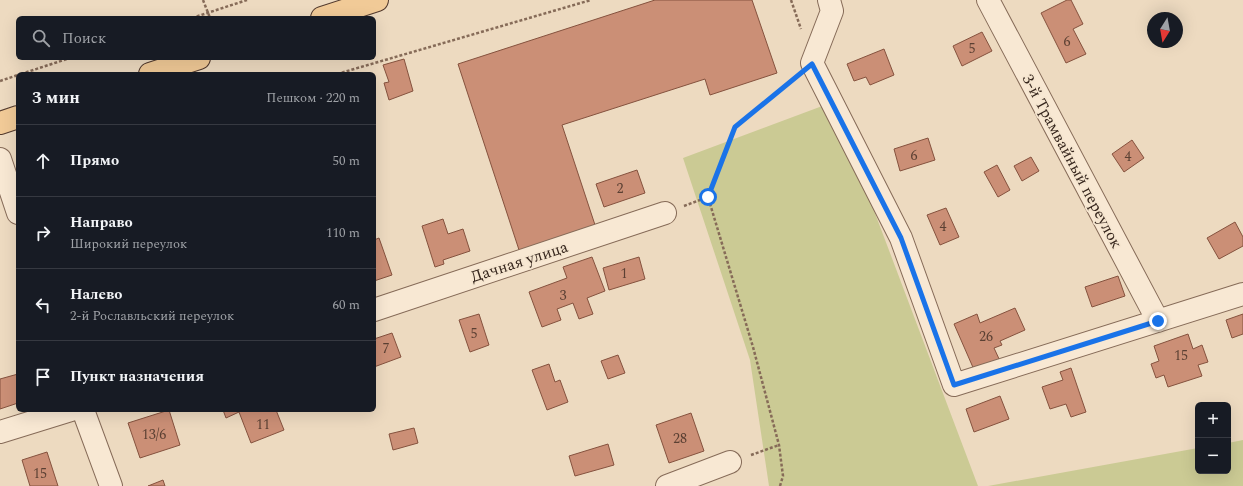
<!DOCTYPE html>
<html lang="ru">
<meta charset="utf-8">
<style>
body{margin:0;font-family:Spectral,serif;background:#20242c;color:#f1f3f6}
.controls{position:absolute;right:12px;bottom:12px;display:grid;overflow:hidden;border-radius:6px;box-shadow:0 4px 16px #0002}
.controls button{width:36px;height:36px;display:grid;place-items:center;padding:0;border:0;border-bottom:1px solid #363941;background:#171b24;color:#f1f3f6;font:20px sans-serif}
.compass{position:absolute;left:1147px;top:12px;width:36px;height:36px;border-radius:50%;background:#171b24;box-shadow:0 4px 16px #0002;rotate:191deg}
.stop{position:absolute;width:12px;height:12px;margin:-9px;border:3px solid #1a73e8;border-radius:50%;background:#fff}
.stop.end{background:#1a73e8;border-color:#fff;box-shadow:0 1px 4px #0008}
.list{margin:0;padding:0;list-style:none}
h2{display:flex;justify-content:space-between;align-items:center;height:52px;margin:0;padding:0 16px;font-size:17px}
h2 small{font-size:13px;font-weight:400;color:#9ea1a6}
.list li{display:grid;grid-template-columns:26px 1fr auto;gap:12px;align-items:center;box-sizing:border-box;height:72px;padding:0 16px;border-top:1px solid #363941}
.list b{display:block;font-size:15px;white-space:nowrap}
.list p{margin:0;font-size:13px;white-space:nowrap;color:#9ea1a6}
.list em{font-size:13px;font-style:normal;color:#9ea1a6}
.icon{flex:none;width:22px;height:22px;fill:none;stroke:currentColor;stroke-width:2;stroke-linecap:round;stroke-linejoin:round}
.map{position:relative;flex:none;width:1243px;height:486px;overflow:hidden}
.search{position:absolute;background:#171b24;box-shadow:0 4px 16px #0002;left:16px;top:16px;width:360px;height:44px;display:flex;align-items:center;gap:10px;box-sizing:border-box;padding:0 14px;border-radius:6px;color:#9ea1a6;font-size:15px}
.panel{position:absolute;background:#171b24;box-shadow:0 4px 16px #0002;left:16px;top:72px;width:360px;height:340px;border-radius:6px}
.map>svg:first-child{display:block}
.green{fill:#cbca94}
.building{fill:#cb8f76;stroke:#85523e}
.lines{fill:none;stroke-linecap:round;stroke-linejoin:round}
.minor-casing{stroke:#866b58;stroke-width:24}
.primary-casing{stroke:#533a2d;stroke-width:24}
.path{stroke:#866b58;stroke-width:2.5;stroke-dasharray:3 2;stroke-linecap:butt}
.minor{stroke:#f8e8d3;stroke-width:22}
.primary{stroke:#f1ca97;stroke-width:22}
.route{stroke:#1a73e8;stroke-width:5}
.labels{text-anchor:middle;stroke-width:3.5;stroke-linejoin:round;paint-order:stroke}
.number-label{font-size:14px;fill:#5b4033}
.street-label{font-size:16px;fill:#36261d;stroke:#f5e5cf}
</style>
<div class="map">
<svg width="1243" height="486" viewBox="0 0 1243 486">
<rect width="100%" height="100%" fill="#eddac0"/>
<path class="green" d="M 833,102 L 978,486 L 769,486 L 750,360 L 683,158 Z
M 1243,440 L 1243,486 L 988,486 L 1198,448 L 1198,471 L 1228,471 L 1228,443 Z"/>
<path class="building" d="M 655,0 L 752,0 L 777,73 L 710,95 L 705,79 L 562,125 L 598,234 L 522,259 L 458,64 Z
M 1067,0 L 1071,0 L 1083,24 L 1073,29 L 1086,54 L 1066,63 L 1041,13 Z
M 982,32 L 992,51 L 962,66 L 953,46 Z
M 884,49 L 894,75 L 870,85 L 866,77 L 854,81 L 847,64 Z
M 404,59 L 413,91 L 389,100 L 384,83 L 389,82 L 383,65 Z
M 928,138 L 935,160 L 900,171 L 894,149 Z
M 1132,140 L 1144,158 L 1124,172 L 1112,154 Z
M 1031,157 L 1039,171 L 1022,181 L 1014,166 Z
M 997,165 L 1010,190 L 998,197 L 984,172 Z
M 637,170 L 645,193 L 604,207 L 596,184 Z
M 946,208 L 959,237 L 940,245 L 927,215 Z
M 443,219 L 448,234 L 463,229 L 470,251 L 443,260 L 444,264 L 435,267 L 422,226 Z
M 1235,222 L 1243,237 L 1243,246 L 1219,259 L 1207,238 Z
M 379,238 L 392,275 L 374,281 L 374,240 Z
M 592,257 L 605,291 L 587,298 L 593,314 L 579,319 L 573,303 L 557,309 L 561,320 L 542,327 L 529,292 L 567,278 L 563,267 Z
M 639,257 L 645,279 L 609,290 L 603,268 Z
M 1118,276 L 1125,296 L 1092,307 L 1085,287 Z
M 1015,308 L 1025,330 L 1000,341 L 1002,345 L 994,348 L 1000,361 L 975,372 L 954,324 L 977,314 L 980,323 Z
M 479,314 L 489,345 L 470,352 L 459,320 Z
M 1243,314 L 1243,334 L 1232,338 L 1226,320 Z
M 392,333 L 401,357 L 374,367 L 374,339 Z
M 1188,334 L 1193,349 L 1202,345 L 1208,362 L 1198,365 L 1202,376 L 1168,387 L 1164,375 L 1156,378 L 1151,364 L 1159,361 L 1154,346 Z
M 618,355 L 625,373 L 608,379 L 601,361 Z
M 549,364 L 555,382 L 560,380 L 568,402 L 547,410 L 532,370 Z
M 1071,368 L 1086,412 L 1071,417 L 1066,404 L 1050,409 L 1042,387 L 1063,380 L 1060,372 Z
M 18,374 L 18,403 L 0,409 L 0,379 Z
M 1000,396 L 1009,419 L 974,432 L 966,409 Z
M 169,410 L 180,445 L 140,458 L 128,423 Z
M 223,410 L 276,410 L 284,430 L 251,443 L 239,412 L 226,418 Z
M 691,413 L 704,451 L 669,463 L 656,425 Z
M 414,428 L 418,443 L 393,450 L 389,434 Z
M 608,444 L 614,465 L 575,476 L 569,456 Z
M 47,452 L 58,486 L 30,486 L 22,460 Z
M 163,480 L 165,486 L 148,486 Z"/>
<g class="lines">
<defs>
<path id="minor" d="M 829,0 L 832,11 L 812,63 L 901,238 L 954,385 L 1243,294
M 988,0 L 1158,321
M 0,159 L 18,213
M 374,310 L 665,213
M 83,410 L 111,486
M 0,432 L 71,410
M 667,486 L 730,462"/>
<path id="primary" d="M 322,18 L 377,0
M 150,74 L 199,58
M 0,123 L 18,117"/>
</defs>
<use href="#minor" class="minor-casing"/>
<use href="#primary" class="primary-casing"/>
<path class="path" d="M 203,0 L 210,18
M 791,0 L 801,29
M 192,18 L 247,0
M 21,74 L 70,58
M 337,74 L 591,0
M 0,81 L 18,75
M 684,206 L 708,197
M 751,455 L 779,445
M 780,486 L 783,476 L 779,445 L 753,347 L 708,197 L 735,127 L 795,78"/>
<use href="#minor" class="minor"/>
<use href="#primary" class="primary"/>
</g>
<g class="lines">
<path class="route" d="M 708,197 L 735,127 L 812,64 L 901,238 L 954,385 L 1158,321"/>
</g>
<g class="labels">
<g class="number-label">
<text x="1067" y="46">6</text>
<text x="972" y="53">5</text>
<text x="914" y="160">6</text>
<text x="1128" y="161">4</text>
<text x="620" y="193">2</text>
<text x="943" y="231">4</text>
<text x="624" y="278">1</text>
<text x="563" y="300">3</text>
<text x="474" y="338">5</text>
<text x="986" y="341">26</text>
<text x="386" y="353">7</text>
<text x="1181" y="360">15</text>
<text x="263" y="429">11</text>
<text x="154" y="439">13/6</text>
<text x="680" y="443">28</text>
<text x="40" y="478">15</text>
</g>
<g class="street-label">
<text transform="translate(1073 161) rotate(62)" y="6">3-й Трамвайный переулок</text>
<text transform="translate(519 261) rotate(-18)" y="6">Дачная улица</text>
</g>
</g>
</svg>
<div class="controls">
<button>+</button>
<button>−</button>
</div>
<svg class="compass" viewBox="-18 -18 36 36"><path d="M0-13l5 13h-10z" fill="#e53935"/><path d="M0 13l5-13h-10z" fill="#9ea1a6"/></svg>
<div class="stop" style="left:708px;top:197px"></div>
<div class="stop end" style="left:1158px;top:321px"></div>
<div class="search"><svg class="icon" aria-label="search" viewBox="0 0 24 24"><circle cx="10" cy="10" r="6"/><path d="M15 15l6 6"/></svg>Поиск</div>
<section class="panel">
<h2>3 мин<small>Пешком · 220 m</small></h2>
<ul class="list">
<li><svg class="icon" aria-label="ahead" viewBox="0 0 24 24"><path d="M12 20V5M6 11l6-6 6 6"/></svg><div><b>Прямо</b></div><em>50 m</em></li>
<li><svg class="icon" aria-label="right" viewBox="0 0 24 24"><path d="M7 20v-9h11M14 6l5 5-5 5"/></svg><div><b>Направо</b><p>Широкий переулок</p></div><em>110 m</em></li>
<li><svg class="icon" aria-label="left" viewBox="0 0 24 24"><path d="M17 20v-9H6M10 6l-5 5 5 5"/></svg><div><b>Налево</b><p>2-й Рославльский переулок</p></div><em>60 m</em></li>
<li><svg class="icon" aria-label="arrive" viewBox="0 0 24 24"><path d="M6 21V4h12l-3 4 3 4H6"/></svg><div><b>Пункт назначения</b></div></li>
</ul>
</section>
</div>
